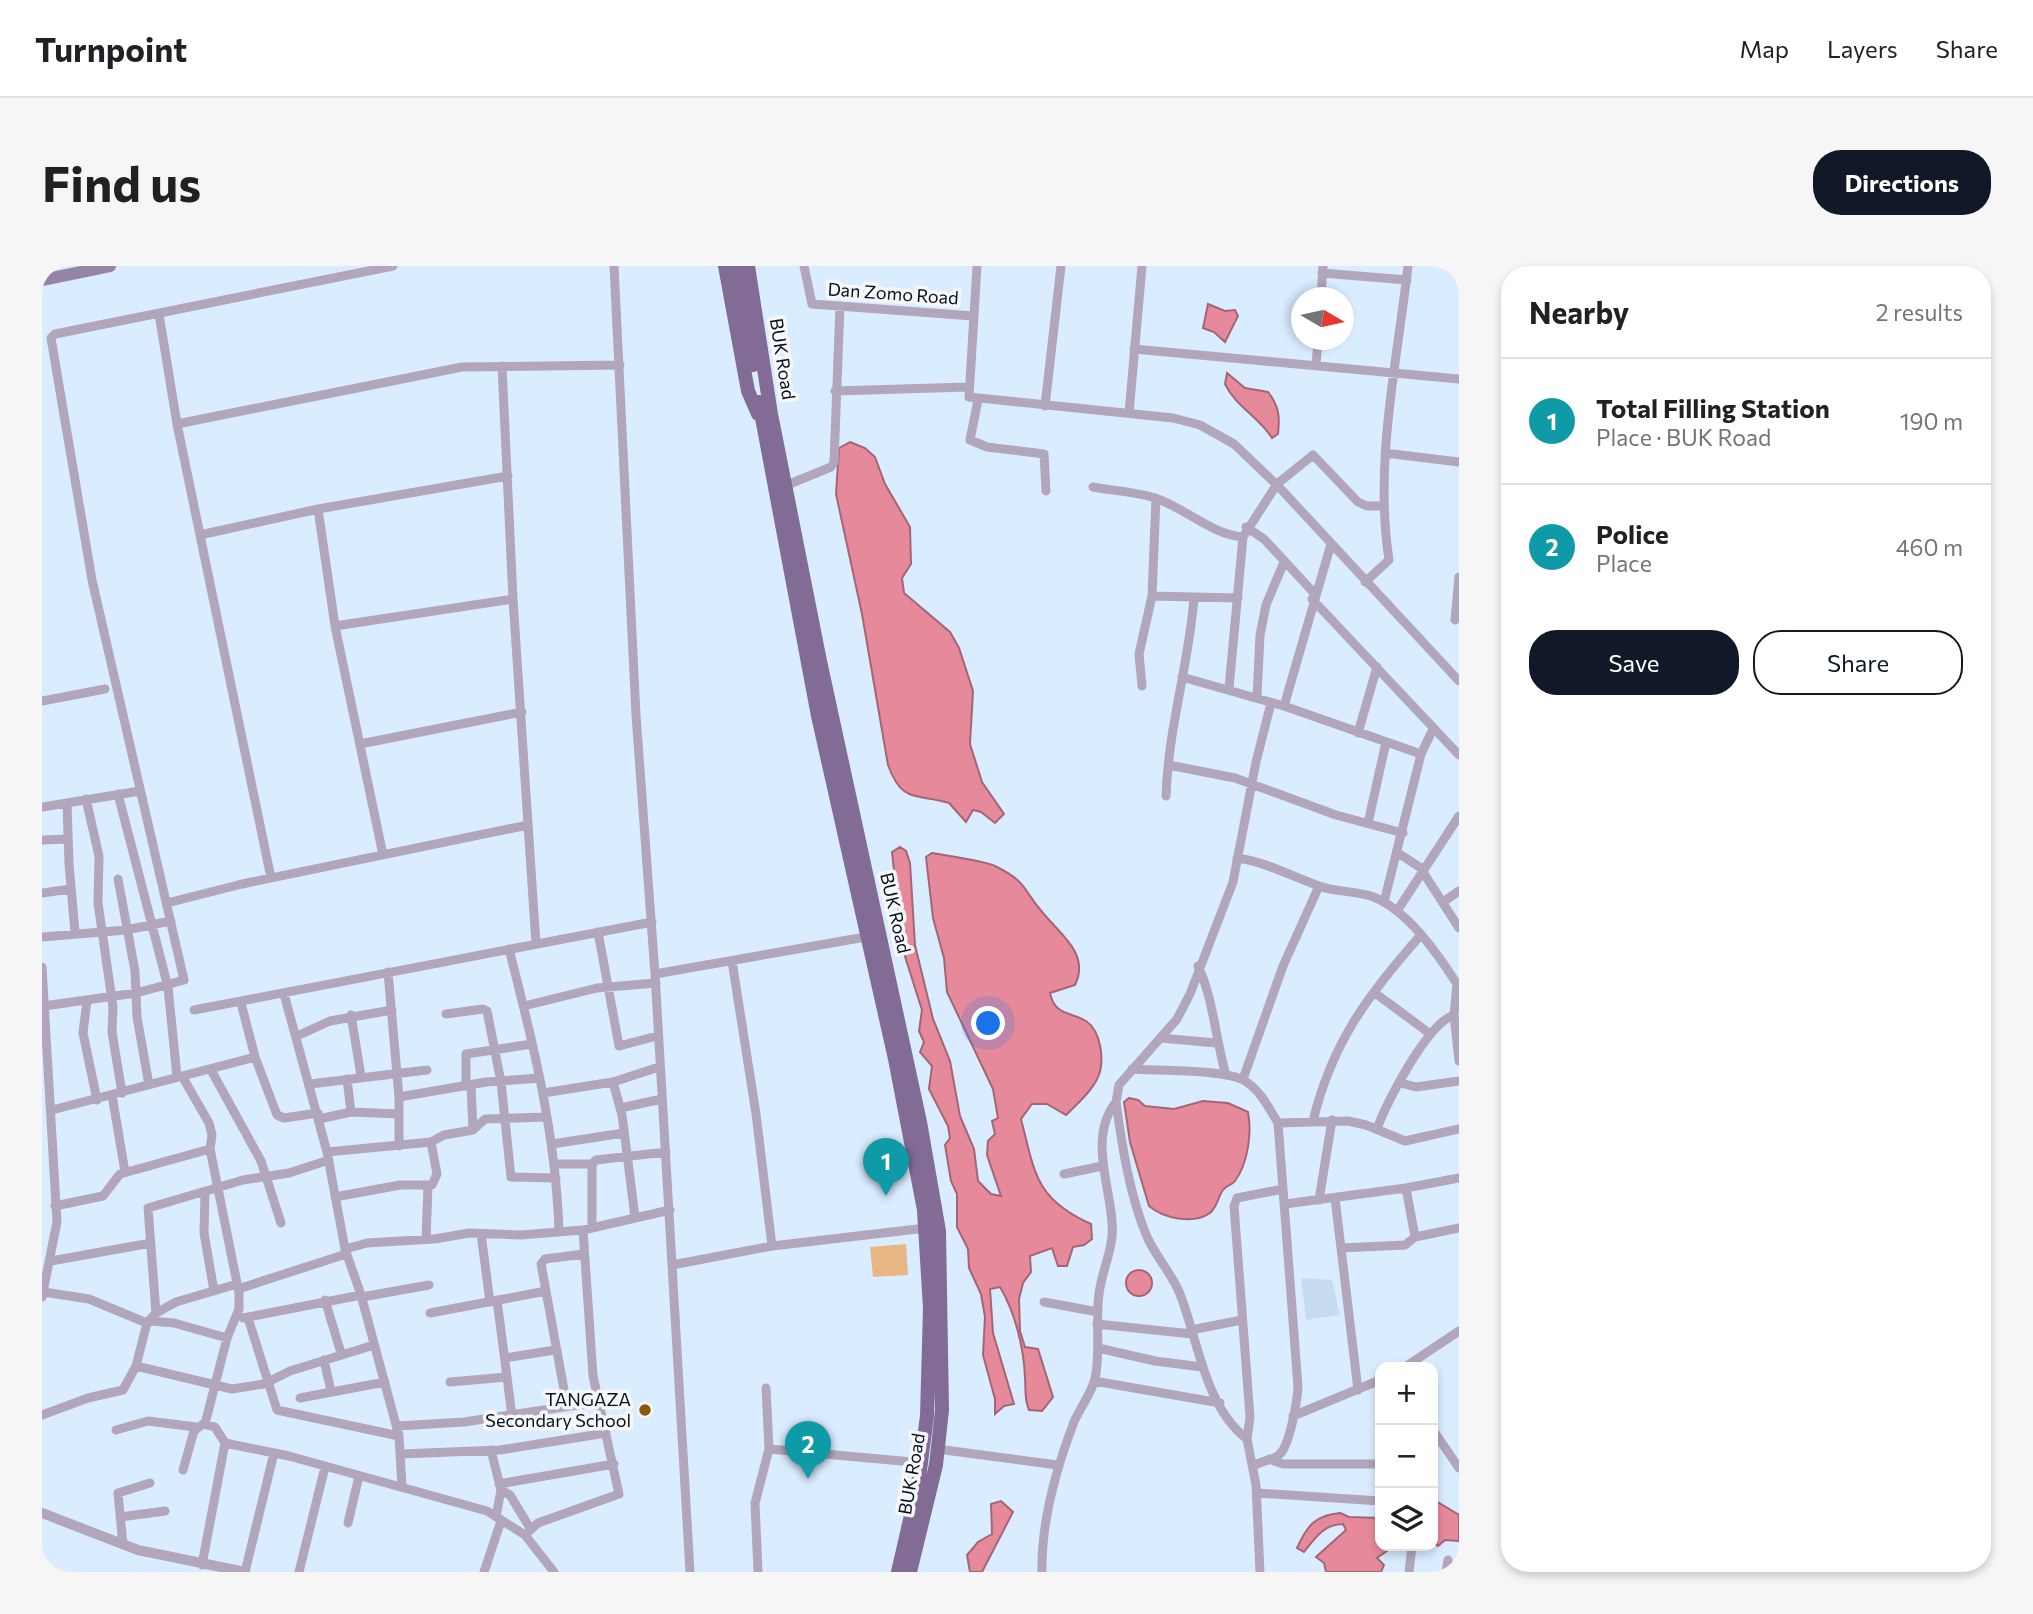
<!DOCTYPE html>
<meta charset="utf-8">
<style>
body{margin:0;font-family:Commissioner,sans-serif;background:#f6f6f6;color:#202124}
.controls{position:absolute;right:21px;bottom:21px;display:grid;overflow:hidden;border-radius:14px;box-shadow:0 4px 10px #0003}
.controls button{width:63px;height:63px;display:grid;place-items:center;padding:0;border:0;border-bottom:2px solid #e0e0e0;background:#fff;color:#202124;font:35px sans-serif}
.compass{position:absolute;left:1249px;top:21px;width:63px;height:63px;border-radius:50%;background:#fff;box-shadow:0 4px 10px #0003;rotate:99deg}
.you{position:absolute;left:947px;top:758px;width:24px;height:24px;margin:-18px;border:5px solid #fff;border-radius:50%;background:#1a73e8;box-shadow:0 0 0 10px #1a73e833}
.badge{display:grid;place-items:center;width:46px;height:46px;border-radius:50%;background:#111827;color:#fff;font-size:23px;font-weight:700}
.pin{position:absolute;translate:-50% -58px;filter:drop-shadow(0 2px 4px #0008)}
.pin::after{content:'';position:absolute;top:37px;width:24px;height:21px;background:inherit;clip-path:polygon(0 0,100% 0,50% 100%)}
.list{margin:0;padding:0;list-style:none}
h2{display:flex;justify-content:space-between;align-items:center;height:91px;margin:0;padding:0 28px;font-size:30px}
h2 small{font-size:23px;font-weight:400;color:#757577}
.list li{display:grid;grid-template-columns:46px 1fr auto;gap:21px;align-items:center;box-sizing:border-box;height:126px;padding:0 28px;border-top:2px solid #e0e0e0}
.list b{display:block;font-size:26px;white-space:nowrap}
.list p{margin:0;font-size:23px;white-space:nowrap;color:#757577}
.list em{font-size:23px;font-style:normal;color:#757577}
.actions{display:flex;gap:14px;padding:21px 28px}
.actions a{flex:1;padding:16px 0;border:2px solid #111827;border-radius:28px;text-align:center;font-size:24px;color:#111827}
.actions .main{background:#111827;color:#fff}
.icon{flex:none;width:38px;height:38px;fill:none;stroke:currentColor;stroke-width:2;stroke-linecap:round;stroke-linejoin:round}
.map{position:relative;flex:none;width:1417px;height:1306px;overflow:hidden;border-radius:28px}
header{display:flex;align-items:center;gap:42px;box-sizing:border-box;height:98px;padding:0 35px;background:#fff;border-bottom:2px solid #e0e0e0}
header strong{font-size:33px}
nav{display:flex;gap:38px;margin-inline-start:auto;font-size:24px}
.intro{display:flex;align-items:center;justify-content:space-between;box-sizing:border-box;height:168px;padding:0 42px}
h1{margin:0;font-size:49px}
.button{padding:18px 32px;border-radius:28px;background:#111827;color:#fff;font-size:24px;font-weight:700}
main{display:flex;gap:42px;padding:0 42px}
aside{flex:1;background:#fff;border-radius:28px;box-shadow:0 4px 10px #0003}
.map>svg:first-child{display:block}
.built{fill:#c7dcf0}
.green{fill:#e7b682}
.water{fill:#e68a9b;stroke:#a26676;stroke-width:2}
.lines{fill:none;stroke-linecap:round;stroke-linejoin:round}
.minor{stroke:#b2a6bd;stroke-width:9}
.tertiary{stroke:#b2a6bd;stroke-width:10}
.secondary{stroke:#9684a7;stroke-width:12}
.primary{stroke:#826c96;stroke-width:14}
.poi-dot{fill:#8b5605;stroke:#f7f7f7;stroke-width:2.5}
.labels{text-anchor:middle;stroke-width:7;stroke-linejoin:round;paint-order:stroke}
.street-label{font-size:18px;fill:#021120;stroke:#f7f7f7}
.poi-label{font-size:18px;fill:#021120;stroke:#f7f7f7;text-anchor:end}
</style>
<header>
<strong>Turnpoint</strong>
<nav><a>Map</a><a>Layers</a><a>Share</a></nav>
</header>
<div class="intro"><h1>Find us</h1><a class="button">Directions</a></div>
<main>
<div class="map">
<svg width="1417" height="1306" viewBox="0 0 1417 1306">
<rect width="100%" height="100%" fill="#daecff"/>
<path class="built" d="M 1259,1012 L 1290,1014 L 1298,1049 L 1264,1054 Z"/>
<path class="green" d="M 864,978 L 866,1009 L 831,1011 L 828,981 Z"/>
<path class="water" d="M 1166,38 L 1183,45 L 1193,44 L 1196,50 L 1183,76 L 1172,66 L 1161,62 Z
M 1185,107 L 1203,122 L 1226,126 C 1237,140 1238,150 1236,168 L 1230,172 C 1217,151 1194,141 1183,118 Z
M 808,176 L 823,182 L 833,191 L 843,218 L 868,261 L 869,298 L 860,312 L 862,327 L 908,366 L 917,382 L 931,425 L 928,478 L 940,516 L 962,548 L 953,557 L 939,546 L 931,544 L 924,556 L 907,537 C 874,527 860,538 846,499 L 820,348 L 794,228 L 797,182 Z
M 858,581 L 864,585 L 868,597 L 873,679 L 891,753 L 908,795 L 918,850 L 932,883 L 936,915 L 949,928 L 959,930 L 945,889 L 946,875 L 953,868 L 950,855 L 956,852 L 951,823 L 905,726 L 902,692 L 891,652 L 884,591 L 890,587 C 901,589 944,595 953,600 C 987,617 979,622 1001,647 C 1019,669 1048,688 1033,719 L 1008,727 C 1013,750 1027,745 1044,755 C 1059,765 1063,795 1056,811 C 1051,824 1034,839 1024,849 L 1005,838 L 990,838 L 979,853 C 993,907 993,933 1049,958 L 1050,973 L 1042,979 L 1031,981 L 1025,1000 L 1016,1000 L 1010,982 L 988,990 L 989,1006 L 981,1017 L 977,1033 L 978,1065 L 983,1081 L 996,1083 L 1011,1131 L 1000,1145 L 987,1144 C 982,1132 984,1124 983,1112 C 982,1082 973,1046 958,1021 L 948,1023 L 951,1067 L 972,1138 L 962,1140 L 953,1148 L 953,1133 L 941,1089 L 943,1051 L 939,1028 L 927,1002 L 926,983 L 915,961 L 915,928 L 909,915 L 903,879 L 908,872 L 906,860 L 887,823 L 890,800 L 878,786 L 882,776 L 877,765 L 880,744 L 860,681 L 850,586 Z
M 1087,832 L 1096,834 L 1103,840 L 1132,843 L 1161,835 L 1186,837 L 1206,846 C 1210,867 1206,897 1193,915 C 1190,919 1185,919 1181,924 C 1176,931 1175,941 1168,947 C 1151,959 1121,952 1107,940 L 1088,876 L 1082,836 Z
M1084 1017a13 13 0 1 1 26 0a13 13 0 1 1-26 0Z
M 959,1235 L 971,1246 L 940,1306 L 928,1306 L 925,1289 L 936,1276 L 950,1268 L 949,1238 Z
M 1394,1235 L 1417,1249 L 1417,1275 L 1403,1274 L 1396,1280 L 1391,1276 L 1391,1241 Z
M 1298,1247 L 1307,1251 L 1338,1252 L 1338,1280 L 1352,1280 L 1335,1292 L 1342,1299 L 1339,1306 L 1284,1306 L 1282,1297 L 1274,1291 L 1304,1264 L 1301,1258 C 1282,1258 1273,1272 1262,1286 L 1255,1282 C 1265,1260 1273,1249 1298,1247 Z"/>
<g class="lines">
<path class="minor" d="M 572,0 L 594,449 L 613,708 L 648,1306
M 762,0 L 770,38 L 931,50
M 935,0 L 927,131 L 1131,152 L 1158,159 L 1192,178 L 1237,221 L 1417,415
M 1280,7 L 1365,14
M 1279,32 L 1281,0
M 117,48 L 135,158 L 229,612
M 1092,83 L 1417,113
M 1274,99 L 1276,74
M 460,100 L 471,333 L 494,678
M 793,125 L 925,121
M 936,134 L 928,174 L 945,181 L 1002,188 L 1004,225
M 1003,140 L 1019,0
M 1087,147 L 1100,0
M 135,158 L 420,101 L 578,99
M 1343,187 L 1417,196
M 745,219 L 789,201 L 792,196 L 798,40
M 1051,221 C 1072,225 1097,226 1116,233 C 1147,245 1170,268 1201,271
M 276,243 L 293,360 L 341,589
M 1204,261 L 1222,273 L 1272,327
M 158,269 L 276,243 L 466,210
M 1323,316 L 1347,294 C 1332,197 1355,97 1366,0
M 1110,330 L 1196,332
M 1270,333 L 1417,489
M 1413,354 L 1417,311
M 293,360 L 471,333
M 1140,411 L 1242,440 L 1379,488
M 1100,420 L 1097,388 L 1110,330 L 1114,232
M 1187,422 L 1201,271 L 1235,218 L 1271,189 L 1316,236 L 1325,240 L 1341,240
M 1215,431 L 1218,369 L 1224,339 L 1242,296
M 0,435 L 63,423
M 1242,440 L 1289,278
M 1316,467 L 1335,401
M 318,478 L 480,446
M 1127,499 L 1193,512 L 1294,549 L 1361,567
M 76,528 L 126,721 L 135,811
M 1124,530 C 1126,463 1147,398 1152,332
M 44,533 L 57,590 L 56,637 L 71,741 L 70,766 L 80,827
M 25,537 L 27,598 L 33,666
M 0,541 L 98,525
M 1326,557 L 1344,476
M 0,574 L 26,573
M 1356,587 L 1382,604
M 1195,592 C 1224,596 1249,610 1277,620 C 1294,626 1312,625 1329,630 C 1365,643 1395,687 1415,718 L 1412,749 L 1417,795
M 1381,606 L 1417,662
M 76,613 L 93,705 L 95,751 L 107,819
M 0,627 L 28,623
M 1342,636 L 1379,488 L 1391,463
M 1401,636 L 1417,625
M 125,637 L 200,618 L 486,559
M 1355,645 L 1417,550
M 556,666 L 577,780 L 615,770
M 0,671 L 84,664 L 129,655
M 467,683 C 491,776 514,869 517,965
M 690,695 L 714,848 L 730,980
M 1156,700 C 1171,731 1174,775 1184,809
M 0,701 L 15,956 L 0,1031
M 346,706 L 357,831 L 357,880
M 613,708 L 829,670
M 1333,727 L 1387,767
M 242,728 L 285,886 L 303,983 L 319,1029 L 357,1170 L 360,1221
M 45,735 L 41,767 L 55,834
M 199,737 L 213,791 L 235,849 L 242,852 L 276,847
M 2,740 L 94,727 L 142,714 L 50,314 L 9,72 L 13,68 L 351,0
M 482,740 L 555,722 L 614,717
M 152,744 L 610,656
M 404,748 L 441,743 L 445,745 L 459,816 L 469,911 L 514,912
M 309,749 L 319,810
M 255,770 L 288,755 L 350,744
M 1119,772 L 1174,777
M 1090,803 C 1115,805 1184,803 1203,815 C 1218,824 1227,842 1236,857 L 1256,1121 C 1255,1136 1248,1178 1238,1188 C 1231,1195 1219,1194 1212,1200
M 169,804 L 219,895 L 239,957
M 140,810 L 167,857 L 170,869 L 168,883 L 197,1027 L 197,1043 L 185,1072 L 163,1158
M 305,813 L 309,846
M 1201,813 L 1241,700 L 1277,620
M 571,816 L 580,849 L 593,951
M 1359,817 L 1374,821 L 1417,815
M 268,818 L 385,804
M 429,819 L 431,864
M 424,820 L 424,788 L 490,778
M 501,827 L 571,816 L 617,801
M 70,829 L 83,906
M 357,831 L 444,816 L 498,812
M 578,842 L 620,833
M 10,844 L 213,791
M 277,853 L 309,846 L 357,848
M 1271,855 C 1290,777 1325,730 1378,670
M 1236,857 L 1306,855 L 1324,859 L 1363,875 L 1417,863
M 1335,863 C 1344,836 1386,757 1412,749
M 510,878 L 582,867
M 285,886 L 389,876 L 402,869 L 431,864 L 443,853 L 504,851
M 513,898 L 550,898 L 554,894 L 624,886
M 550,898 L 550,961
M 1022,908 L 1060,900
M 1364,922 L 1373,971
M 163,927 L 162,967 L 172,1025
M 293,931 L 358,919 L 390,919 L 395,908 L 389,876
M 1293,932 L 1316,1124
M 1277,934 L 1290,854
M 1243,938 L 1364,922 L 1417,912
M 13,940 L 61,930 L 78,908 L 168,883
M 439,968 L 448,1036
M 384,973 L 386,920
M 1299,982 L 1363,979 L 1373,971 L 1417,962
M 303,983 L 325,977 L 392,973 L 428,967 L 479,969 L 541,964 L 628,944
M 9,995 L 109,977
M 630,999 L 730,980 L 884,962
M 196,1023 L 304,988
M 2,1026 L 47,1033 L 105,1057
M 320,1031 L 387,1019
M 283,1034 L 299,1087
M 455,1034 L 470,1150
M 1002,1036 L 1056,1046
M 114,1047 L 106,942 L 201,914 L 247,907 L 287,894
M 388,1047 L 504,1025
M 201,1052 L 319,1029
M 206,1052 L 235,1144 L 357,1170
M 108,1055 L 132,1057 L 185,1072
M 1055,1058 L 1150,1068
M 1149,1064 L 1200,1054
M 1056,1082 L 1113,1095 L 1160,1101
M 463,1092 L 513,1084
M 282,1094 L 289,1125
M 94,1100 L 190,1123 L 222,1118 L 248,1105 L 332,1079
M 1363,1101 L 1417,1065
M 1052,1115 L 1178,1137
M 408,1116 L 465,1111
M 258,1132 L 343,1116
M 525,1140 L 499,998 L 503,993 L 542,988
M 0,1149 L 46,1132 L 81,1124 L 94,1100 L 105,1057 L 114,1047 L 134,1036 L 195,1018
M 1251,1150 L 1338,1114
M 355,1160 L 422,1156 L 555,1136
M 74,1164 L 106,1155 L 154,1161
M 1391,1164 L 1417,1202
M 1205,1173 C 1163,1141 1156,1074 1138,1028 C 1130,1008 1115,992 1106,973 C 1088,932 1080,880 1074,836 L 1077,819 L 1135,753 L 1148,728 L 1191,616 L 1214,496 L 1229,437
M 183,1177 L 247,1190 L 445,1245 L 483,1269 L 512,1306
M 727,1183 L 882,1197
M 895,1183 L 1016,1199
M 449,1184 L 459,1224 L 454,1251
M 359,1188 L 458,1184 L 564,1167
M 1227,1193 L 1241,1198 L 1338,1198
M 141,1204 L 152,1165 L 161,1158 L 173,1161 L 183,1177 L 160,1299
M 457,1218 L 572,1198
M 459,1224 L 468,1229 L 488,1262
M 1215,1227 L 1338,1235
M 78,1251 L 123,1245
M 306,1257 L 317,1210
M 483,1269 L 496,1257 L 577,1228 L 551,1110 L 541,964
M 81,1279 L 76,1227 L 108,1217
M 203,1306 L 232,1187
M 257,1306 L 283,1201
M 442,1306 L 459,1255
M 716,1306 L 713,1237 L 727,1183 L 724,1122
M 1000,1306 C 999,1255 1014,1203 1032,1156 C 1038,1142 1049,1128 1053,1113 C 1059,1085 1053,1056 1057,1028 C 1059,1009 1068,990 1070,971 C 1074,931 1043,875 1074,836
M 1218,1306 L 1214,1219 L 1205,1173 L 1208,1151 L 1192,940 L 1195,932 L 1241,923
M 1367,1306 L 1370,1280
M 1404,1306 L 1406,1294"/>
<path class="tertiary" d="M 0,1247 L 96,1284 L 203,1306"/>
<path class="secondary" d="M 0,14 L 68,0"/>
<path class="primary" d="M 683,0 L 706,125 L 716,148
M 695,0 L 711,99
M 706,0 L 729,148 L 778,395 L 878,856 L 897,965 L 900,1144 L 894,1199 L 868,1306
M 717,136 L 776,450 L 853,793 L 882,944 L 888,1042 L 885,1150 L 876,1219 L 856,1306"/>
</g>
<circle class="poi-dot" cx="603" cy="1144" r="7"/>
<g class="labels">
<g class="street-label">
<text transform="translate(851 28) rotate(4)" y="6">Dan Zomo Road</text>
<text transform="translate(740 93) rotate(81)" y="6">BUK Road</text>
<text transform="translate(853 647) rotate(77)" y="6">BUK Road</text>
<text transform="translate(870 1208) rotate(-80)" y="6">BUK Road</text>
</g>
<g class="poi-label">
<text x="589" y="1140">TANGAZA<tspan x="589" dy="21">Secondary School</tspan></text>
</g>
</g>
</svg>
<div class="controls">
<button>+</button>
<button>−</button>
<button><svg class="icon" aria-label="layers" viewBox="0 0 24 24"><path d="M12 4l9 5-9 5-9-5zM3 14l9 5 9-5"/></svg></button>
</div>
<svg class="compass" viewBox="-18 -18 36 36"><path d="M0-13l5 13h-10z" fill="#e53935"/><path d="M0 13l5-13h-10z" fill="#757577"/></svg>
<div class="you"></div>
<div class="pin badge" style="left:844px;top:930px;background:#0f9aa8">1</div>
<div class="pin badge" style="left:766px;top:1213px;background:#0f9aa8">2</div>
</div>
<aside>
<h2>Nearby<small>2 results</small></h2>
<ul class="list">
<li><span class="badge" style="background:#0f9aa8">1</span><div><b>Total Filling Station</b><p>Place · BUK Road</p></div><em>190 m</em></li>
<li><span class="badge" style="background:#0f9aa8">2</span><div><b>Police</b><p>Place</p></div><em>460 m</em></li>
</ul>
<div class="actions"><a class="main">Save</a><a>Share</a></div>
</aside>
</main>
